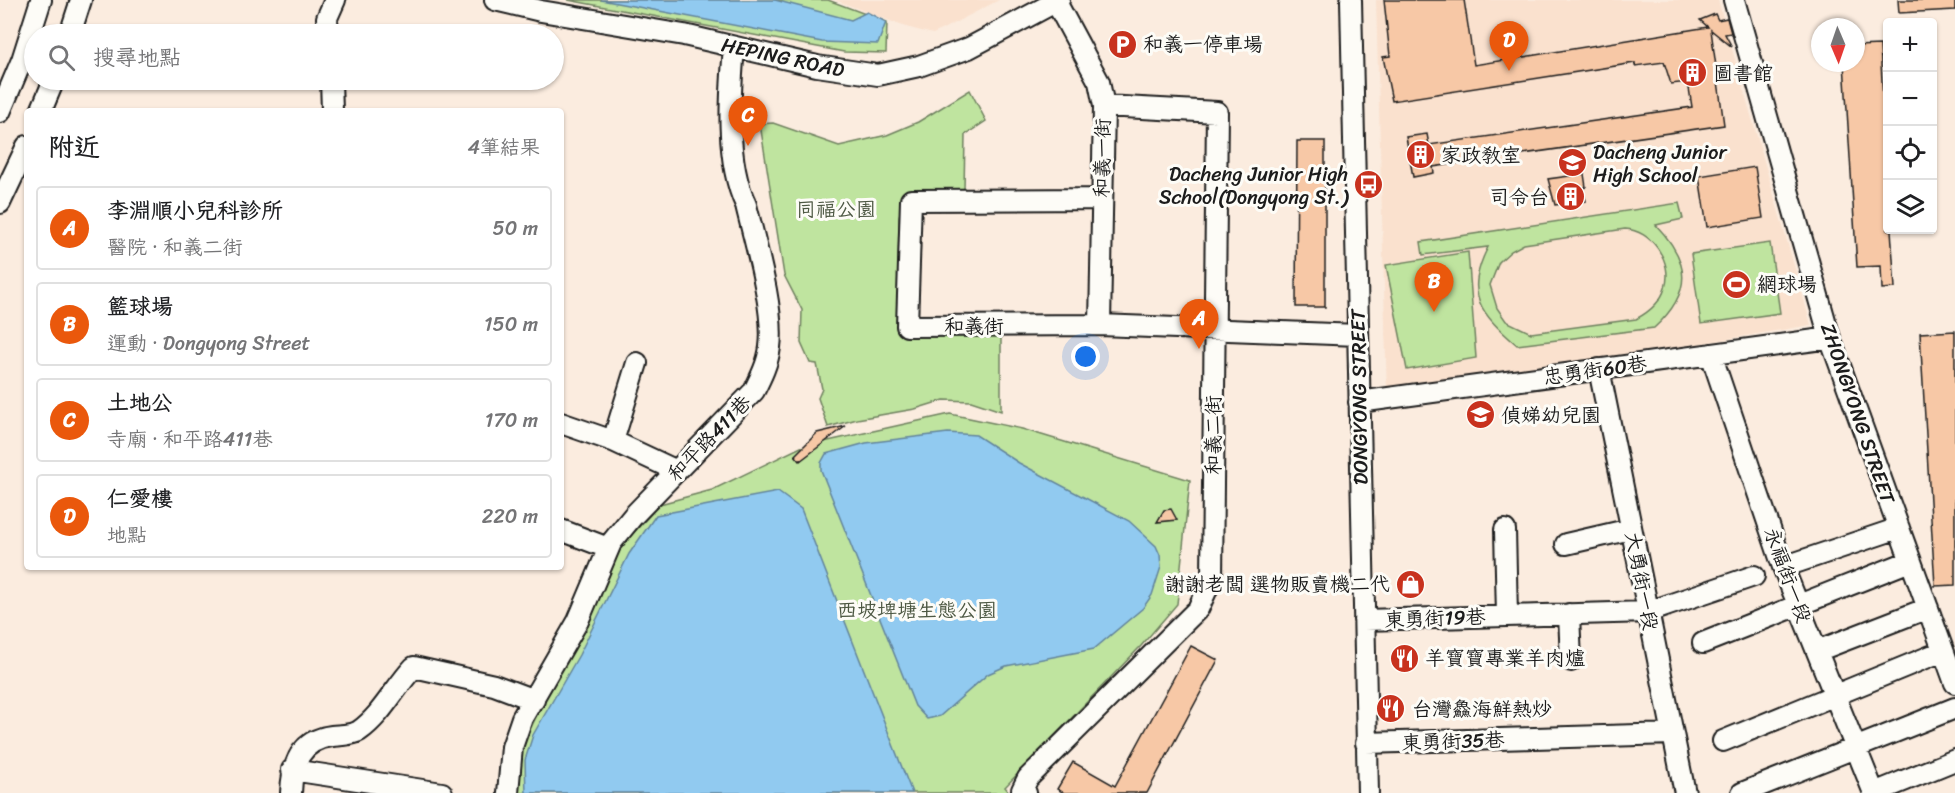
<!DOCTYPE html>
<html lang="zh-TW">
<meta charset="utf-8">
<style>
body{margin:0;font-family:Sriracha,"LXGW WenKai TC",sans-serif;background:#f2f2f2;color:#202124}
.controls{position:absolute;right:18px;top:18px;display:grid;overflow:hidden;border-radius:6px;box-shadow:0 2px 4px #0004}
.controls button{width:54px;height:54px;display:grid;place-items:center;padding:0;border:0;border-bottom:2px solid #e0e0e0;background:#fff;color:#202124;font:30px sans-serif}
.compass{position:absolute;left:1811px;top:18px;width:54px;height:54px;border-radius:50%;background:#fff;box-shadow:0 2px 4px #0004;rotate:178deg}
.you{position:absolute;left:1086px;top:357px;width:21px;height:21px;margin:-15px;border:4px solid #fff;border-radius:50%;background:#1a73e8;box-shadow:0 0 0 9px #1a73e833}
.badge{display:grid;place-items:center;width:39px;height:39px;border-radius:50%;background:#ea580c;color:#fff;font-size:20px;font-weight:700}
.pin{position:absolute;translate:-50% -50px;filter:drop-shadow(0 2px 3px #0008)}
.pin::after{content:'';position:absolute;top:32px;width:21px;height:18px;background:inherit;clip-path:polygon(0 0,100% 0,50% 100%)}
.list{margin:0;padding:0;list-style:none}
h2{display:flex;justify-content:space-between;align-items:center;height:78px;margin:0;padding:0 24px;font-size:26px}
h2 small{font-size:20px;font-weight:400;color:#757577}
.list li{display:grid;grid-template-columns:39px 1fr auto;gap:18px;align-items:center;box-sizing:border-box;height:84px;margin:0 12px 12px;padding:0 12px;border:2px solid #e0e0e0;border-radius:6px}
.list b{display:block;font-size:22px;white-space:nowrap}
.list p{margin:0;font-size:20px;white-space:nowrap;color:#757577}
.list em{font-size:20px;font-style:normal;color:#757577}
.icon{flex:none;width:33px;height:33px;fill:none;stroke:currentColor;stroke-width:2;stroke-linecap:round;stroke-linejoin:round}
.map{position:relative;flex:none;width:1955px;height:793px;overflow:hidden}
.search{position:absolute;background:#fff;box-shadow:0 2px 4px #0004;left:24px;top:24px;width:540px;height:66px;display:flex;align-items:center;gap:15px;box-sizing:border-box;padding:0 21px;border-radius:33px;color:#757577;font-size:22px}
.panel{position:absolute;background:#fff;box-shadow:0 2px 4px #0004;left:24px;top:108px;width:540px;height:462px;border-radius:6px}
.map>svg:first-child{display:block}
.built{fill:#fae1ce}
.green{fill:#bfe49f;stroke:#6e805e;stroke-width:1.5;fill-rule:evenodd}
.water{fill:#91caf0;stroke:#62849b;stroke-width:1.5}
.building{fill:#f7c8a6;stroke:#1c1c1c;stroke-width:1.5}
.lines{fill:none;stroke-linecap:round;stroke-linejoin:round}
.minor-casing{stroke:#1c1c1c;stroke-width:24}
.minor{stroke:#fdfcf7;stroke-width:20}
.labels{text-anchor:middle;stroke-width:6;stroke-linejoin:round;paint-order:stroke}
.poi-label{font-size:20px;fill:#1c1c1c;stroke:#fdfcf7;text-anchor:start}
.street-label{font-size:20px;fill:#1c1c1c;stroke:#fdfcf7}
.park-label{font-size:20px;fill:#4d5843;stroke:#fdfcf7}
</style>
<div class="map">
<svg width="1955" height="793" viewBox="0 0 1955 793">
<rect width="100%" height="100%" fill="#fbecdf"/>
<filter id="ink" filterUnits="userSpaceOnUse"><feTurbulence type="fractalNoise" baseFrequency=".0167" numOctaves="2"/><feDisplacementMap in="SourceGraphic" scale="12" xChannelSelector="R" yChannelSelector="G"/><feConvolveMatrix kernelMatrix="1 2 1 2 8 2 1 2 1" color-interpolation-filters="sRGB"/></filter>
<g filter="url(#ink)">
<path class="built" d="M 835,0 L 999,0 L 933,34 L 906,27 Z
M 1376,0 L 1718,0 L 1811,325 L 1387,396 Z"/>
<path class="green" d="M 568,0 L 828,0 L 887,22 L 886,53 L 844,52 Z
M 970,90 L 986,121 L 965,135 L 964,191 L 905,195 L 899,216 L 897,327 L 899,331 L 913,335 L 1001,336 L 1001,411 L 971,401 L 944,400 L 915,409 L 857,419 L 828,427 L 818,398 L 822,389 L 817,364 L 810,363 L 801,343 L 802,310 L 784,275 L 760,124 L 773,123 L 839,146 L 887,135 L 918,122 Z
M 1679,203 L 1683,219 L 1656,225 C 1691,262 1693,292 1654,328 L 1517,345 C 1480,313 1464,295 1488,247 L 1423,255 L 1421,242 ZM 1625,229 C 1651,230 1674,262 1665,288 C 1661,302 1649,312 1636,319 L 1531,333 L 1506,321 L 1497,308 L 1490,285 L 1499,262 L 1511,251 L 1524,244 Z
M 1770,243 L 1780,313 L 1701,324 L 1691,254 Z
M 1468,252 L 1476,358 L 1407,370 L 1386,265 Z
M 950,414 L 1022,429 L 1190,480 L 1177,604 L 1141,646 L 1005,787 L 1010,793 L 519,793 L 516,782 L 524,742 L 615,553 L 660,504 L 712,490 L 801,447 Z"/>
<path class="water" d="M 601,0 L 775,0 L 851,20 L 867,12 L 886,22 L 878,44 L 822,42 Z
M 948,433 L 976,435 L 1019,463 L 1129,521 L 1156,546 L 1160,555 L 1161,567 L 1152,595 L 1143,608 L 1094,649 L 1006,666 L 988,674 L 940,716 L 927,719 L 915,706 L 821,470 L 821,463 L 826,454 L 866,443 Z
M 778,492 L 801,509 L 912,793 L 526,793 L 525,760 L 533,735 L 579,655 L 629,554 L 656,515 Z"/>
<path class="building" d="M 1384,0 L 1464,0 L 1474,65 L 1708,27 L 1700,20 L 1715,14 L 1718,20 L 1727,18 L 1731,33 L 1725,34 L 1732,47 L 1711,30 L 1724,125 L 1433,167 L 1434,173 L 1413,177 L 1406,137 L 1427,134 L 1429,145 L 1692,107 L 1688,82 L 1671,84 L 1664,62 L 1635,66 L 1635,63 L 1392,101 L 1383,57 L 1390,56 Z
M 1898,0 L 1955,0 L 1955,10 L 1899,13 Z
M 1880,45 L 1887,170 L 1887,230 L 1891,230 L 1895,288 L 1882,289 L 1881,266 L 1857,267 L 1844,63 L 1856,63 L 1856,46 Z
M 1297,141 L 1325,141 L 1325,307 L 1296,307 Z
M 1755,167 L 1763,218 L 1707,227 L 1699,176 Z
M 1584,174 L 1586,187 L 1583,188 L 1586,201 L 1555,205 L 1548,179 Z
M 1955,331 L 1955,585 L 1935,586 L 1920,333 Z
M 846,426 L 800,461 L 795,455 L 817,433 Z
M 1171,509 L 1177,520 L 1157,522 L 1164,510 Z
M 1191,646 L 1218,660 L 1147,793 L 1064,793 L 1057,789 L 1073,762 L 1115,786 Z"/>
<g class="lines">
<defs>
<path id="minor" d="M 495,0 L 541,11 L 684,35 L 817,66 L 878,75 L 919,66 L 969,48 L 1059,0
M 1351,0 L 1368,793
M 1734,0 L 1830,338 L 1955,683
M 1056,2 L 1099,82 L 1104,106 L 1100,325
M 70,34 L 81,0
M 328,34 L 327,18 L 335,0
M 331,80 L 332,111
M 41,111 L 54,80
M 0,112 L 22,60 L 41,0
M 1101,199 L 911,200 L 907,326 L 1100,325 L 1358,335
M 0,203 L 27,146
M 1711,354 L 1783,567 L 1874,793
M 1599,369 L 1685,793
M 1359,402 L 1830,338
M 561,423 L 613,441 L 677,471
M 613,441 L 637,363
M 561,530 L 608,548
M 1505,530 L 1507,616
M 1566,544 L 1631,529
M 1783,567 L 1899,528
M 1569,614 L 1571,661
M 1364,620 L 1648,612 L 1754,576
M 1703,643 L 1910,561
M 1817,651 L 1928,608
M 1723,741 L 1943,651
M 1366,743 L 1673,734
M 292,770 L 442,793
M 291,793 C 292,764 300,740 332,736 C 341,735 353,735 359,731 C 382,715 395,687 414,667 L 494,685 L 534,700
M 508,793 L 512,747 L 522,718 L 578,621 L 611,543 L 633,516 L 754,391 C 761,377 768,363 770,347 C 775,310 755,243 746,205 C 725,161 730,95 734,47
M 1026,793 L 1022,790 L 1028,778 L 1198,609 L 1212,578 L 1217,112 L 1104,106
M 1742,793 L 1955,708
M 1874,793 L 1955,760"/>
</defs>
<use href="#minor" class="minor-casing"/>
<use href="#minor" class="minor"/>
</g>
</g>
<defs>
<symbol id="parking-disc" viewBox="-11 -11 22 22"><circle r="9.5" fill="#c8321e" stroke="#fdfcf7"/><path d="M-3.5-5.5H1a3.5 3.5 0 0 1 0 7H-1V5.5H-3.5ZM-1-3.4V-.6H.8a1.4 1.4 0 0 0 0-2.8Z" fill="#fff"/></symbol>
<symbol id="building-disc" viewBox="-11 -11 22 22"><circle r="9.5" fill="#c8321e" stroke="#fdfcf7"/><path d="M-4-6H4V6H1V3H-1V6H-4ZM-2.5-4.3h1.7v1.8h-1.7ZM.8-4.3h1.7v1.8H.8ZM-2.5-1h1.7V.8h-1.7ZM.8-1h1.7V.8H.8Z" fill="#fff"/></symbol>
<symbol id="school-disc" viewBox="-11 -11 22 22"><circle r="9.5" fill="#c8321e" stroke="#fdfcf7"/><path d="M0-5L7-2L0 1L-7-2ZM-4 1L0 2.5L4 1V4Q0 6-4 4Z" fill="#fff"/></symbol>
<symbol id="bus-disc" viewBox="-11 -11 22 22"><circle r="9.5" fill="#c8321e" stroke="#fdfcf7"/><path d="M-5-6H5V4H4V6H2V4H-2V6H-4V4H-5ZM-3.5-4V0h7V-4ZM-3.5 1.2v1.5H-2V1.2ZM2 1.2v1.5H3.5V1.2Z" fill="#fff"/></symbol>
<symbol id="stadium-disc" viewBox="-11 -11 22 22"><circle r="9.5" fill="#c8321e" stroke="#fdfcf7"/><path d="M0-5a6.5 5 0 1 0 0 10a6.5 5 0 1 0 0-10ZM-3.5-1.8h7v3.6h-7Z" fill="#fff"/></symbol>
<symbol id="shop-disc" viewBox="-11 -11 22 22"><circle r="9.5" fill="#c8321e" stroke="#fdfcf7"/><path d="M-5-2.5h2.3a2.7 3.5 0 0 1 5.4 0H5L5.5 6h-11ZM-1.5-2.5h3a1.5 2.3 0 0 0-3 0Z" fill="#fff"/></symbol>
<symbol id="restaurant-disc" viewBox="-11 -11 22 22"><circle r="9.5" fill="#c8321e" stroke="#fdfcf7"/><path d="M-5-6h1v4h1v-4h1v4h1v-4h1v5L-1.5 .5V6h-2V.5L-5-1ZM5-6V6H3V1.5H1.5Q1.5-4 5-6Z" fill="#fff"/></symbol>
</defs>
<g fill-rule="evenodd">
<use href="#parking-disc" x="1106" y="28" width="33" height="33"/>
<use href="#building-disc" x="1676" y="56" width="33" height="33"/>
<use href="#building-disc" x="1404" y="138" width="33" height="33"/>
<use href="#school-disc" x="1556" y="146" width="33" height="33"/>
<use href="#bus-disc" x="1352" y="168" width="33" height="33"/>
<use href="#building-disc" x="1554" y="180" width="33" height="33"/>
<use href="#stadium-disc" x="1720" y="268" width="33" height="33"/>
<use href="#school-disc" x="1464" y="398" width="33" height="33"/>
<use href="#shop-disc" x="1394" y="568" width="33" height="33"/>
<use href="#restaurant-disc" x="1388" y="642" width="33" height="33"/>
<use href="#restaurant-disc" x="1374" y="692" width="33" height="33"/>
</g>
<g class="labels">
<g class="poi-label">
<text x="1143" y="51">和義一停車場</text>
<text x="1713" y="80">圖書館</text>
<text x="1593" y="159">Dacheng Junior<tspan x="1593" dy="23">High School</tspan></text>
<text x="1441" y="162">家政教室</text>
<text x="1348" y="181" text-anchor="end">Dacheng Junior High<tspan x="1348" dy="23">School(Dongyong St.)</tspan></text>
<text x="1549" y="204" text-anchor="end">司令台</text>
<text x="1757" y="291">網球場</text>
<text x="1501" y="422">偵娣幼兒園</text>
<text x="1390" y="591" text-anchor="end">謝謝老闆 選物販賣機二代</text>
<text x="1425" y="665">羊寶寶專業羊肉爐</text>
<text x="1412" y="716">台灣鱻海鮮熱炒</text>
</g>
<g class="street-label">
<text transform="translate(783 57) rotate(12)" y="7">HEPING ROAD</text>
<text transform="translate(1102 158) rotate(-89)" y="7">和義一街</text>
<text x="974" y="333">和義街</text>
<text transform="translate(1595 370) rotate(-8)" y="7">忠勇街60巷</text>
<text transform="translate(1359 397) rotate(-91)" y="7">DONGYONG STREET</text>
<text transform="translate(1858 413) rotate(71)" y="7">ZHONGYONG STREET</text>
<text transform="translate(1213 435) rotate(-90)" y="7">和義二街</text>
<text transform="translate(709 438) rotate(-46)" y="7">和平路411巷</text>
<text transform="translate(1788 575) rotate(70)" y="7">永福街一段</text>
<text transform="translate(1642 581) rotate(79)" y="7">大勇街一段</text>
<text transform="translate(1435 618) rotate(-2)" y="7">東勇街19巷</text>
<text transform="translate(1453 741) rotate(-2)" y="7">東勇街35巷</text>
</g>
<g class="park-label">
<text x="836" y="216">同福公園</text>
<text x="917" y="617">西坡埤塘生態公園</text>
</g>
</g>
</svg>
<div class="controls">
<button>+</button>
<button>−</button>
<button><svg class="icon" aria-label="locate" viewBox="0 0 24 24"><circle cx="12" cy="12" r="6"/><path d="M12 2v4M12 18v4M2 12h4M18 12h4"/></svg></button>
<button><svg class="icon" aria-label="layers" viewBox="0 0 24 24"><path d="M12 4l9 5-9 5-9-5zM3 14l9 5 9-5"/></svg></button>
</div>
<svg class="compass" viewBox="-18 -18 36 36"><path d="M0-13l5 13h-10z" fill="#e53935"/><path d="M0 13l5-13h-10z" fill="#757577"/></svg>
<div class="you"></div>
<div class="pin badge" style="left:1199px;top:349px">A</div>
<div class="pin badge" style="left:1434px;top:312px">B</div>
<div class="pin badge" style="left:748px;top:146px">C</div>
<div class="pin badge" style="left:1509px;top:71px">D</div>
<div class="search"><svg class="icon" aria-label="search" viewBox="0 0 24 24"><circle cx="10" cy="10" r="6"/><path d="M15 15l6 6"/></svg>搜尋地點</div>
<section class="panel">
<h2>附近<small>4筆結果</small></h2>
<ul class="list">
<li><span class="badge">A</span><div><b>李淵順小兒科診所</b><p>醫院 · 和義二街</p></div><em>50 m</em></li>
<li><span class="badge">B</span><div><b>籃球場</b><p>運動 · Dongyong Street</p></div><em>150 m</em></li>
<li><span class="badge">C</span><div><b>土地公</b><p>寺廟 · 和平路411巷</p></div><em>170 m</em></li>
<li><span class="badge">D</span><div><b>仁愛樓</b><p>地點</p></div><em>220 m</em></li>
</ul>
</section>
</div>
